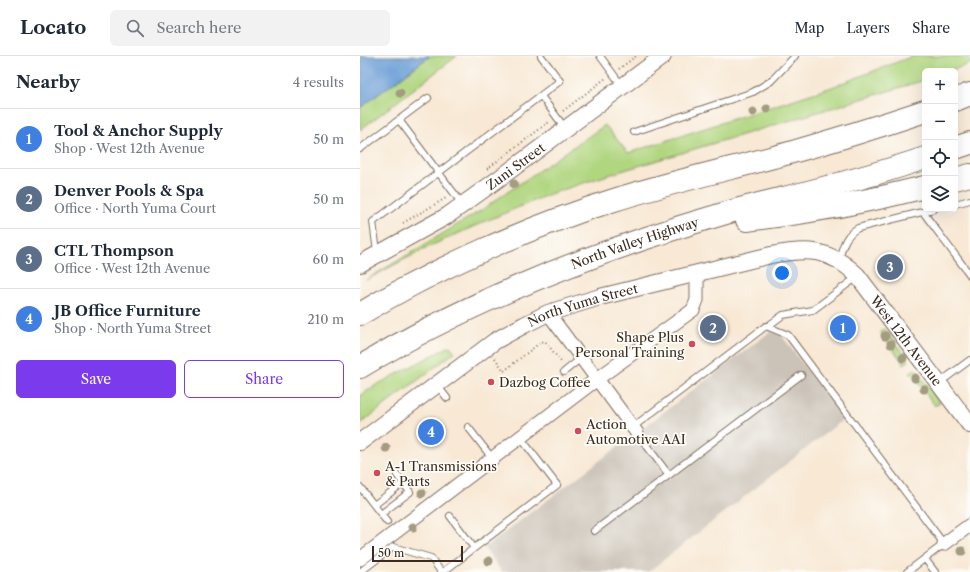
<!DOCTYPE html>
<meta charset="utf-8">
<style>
body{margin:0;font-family:"Libre Caslon Text",serif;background:#f2f2f3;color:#1f2937}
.controls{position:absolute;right:12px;top:12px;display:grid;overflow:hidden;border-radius:6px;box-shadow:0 4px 16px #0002}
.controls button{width:36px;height:36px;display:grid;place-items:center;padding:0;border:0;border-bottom:1px solid #e0e1e3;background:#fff;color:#1f2937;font:20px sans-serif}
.scale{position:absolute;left:12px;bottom:10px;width:91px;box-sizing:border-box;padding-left:4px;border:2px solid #3b2a1e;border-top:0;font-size:11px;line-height:14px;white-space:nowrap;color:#3b2a1e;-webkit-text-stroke:3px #fdfcf7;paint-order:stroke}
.you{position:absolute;left:422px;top:217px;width:14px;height:14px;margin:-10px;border:3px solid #fff;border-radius:50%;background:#1a73e8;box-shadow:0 0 0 6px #1a73e833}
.badge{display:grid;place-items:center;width:26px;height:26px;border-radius:50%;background:#7c3aed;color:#fff;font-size:13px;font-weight:700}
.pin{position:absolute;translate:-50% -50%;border:2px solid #fff;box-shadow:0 1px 4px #0006}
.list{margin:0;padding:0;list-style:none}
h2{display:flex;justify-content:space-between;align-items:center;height:52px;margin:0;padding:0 16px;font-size:17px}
h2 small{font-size:13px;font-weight:400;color:#747a83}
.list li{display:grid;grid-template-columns:26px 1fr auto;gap:12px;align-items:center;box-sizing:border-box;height:60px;padding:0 16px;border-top:1px solid #e0e1e3}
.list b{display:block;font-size:15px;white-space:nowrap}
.list p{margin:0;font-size:13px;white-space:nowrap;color:#747a83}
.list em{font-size:13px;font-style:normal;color:#747a83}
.actions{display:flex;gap:8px;padding:12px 16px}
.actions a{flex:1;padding:9px 0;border:1px solid #7c3aed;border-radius:6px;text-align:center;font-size:14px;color:#7c3aed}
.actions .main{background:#7c3aed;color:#fff}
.icon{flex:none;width:22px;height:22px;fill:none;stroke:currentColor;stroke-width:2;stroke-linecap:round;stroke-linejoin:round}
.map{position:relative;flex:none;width:610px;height:516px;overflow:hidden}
header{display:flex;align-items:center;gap:24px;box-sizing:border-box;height:56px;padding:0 20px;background:#fff;border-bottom:1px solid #e0e1e3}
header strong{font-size:19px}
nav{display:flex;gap:22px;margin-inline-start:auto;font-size:14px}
.search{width:280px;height:36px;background:#f2f2f3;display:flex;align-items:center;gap:10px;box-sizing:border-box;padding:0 14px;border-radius:6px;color:#747a83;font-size:15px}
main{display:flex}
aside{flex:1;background:#fff}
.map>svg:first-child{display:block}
.industrial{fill:#cbc2b8}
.green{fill:#b0d680;stroke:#76804f}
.water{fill:#6b9dd6;stroke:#53647a}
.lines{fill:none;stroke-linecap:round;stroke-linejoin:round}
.service-casing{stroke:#7d6c5e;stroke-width:8}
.minor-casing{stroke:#7d6c5e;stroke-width:15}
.tertiary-casing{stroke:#7d6c5e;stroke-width:18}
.motorway-casing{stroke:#7d6c5e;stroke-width:24}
.path{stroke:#7d6c5e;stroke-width:2;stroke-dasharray:1 3;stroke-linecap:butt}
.service{stroke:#fff;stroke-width:6}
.minor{stroke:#fff;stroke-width:13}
.tertiary{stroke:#fff;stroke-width:16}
.motorway{stroke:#fff;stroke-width:22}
.tree{fill:#a39c80}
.poi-dot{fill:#d1495b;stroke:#fdfcf7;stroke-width:1.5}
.labels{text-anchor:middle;stroke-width:3.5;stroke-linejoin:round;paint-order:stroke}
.street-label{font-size:13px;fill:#3b2a1e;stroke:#fdfcf7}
.poi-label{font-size:13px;fill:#3b2a1e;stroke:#fdfcf7;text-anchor:start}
</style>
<header>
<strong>Locato</strong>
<div class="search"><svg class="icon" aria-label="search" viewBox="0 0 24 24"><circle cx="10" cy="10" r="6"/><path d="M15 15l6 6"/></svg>Search here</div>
<nav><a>Map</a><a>Layers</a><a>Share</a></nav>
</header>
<main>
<aside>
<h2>Nearby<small>4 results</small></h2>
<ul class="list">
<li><span class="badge" style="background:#3f7fe0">1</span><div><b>Tool &amp; Anchor Supply</b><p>Shop · West 12th Avenue</p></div><em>50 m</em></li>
<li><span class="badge" style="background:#5c6f8a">2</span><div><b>Denver Pools &amp; Spa</b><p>Office · North Yuma Court</p></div><em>50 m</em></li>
<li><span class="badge" style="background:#5c6f8a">3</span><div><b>CTL Thompson</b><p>Office · West 12th Avenue</p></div><em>60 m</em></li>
<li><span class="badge" style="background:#3f7fe0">4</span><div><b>JB Office Furniture</b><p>Shop · North Yuma Street</p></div><em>210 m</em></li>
</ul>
<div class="actions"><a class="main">Save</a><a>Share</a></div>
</aside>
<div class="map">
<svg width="610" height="516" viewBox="0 0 610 516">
<rect width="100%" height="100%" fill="#fdfcf7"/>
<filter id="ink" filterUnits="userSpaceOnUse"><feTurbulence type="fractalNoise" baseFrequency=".025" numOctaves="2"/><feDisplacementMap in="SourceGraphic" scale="8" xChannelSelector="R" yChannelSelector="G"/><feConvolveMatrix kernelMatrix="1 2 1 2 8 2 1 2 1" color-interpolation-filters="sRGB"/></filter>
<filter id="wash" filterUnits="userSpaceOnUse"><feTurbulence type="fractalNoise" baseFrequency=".012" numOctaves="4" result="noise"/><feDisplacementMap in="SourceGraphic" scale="16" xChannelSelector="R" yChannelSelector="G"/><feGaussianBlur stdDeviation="0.9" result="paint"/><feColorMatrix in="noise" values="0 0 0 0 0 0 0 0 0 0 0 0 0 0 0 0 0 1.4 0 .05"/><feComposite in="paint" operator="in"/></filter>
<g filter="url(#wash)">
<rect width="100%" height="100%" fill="#f8e8d4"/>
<path class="industrial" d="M 411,275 L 422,280 L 484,363 L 288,516 L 142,516 L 124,492 Z"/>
<path class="green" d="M 70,0 L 97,0 L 0,74 L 0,52 Z
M 553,0 L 610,0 L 610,8 L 589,15 L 565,15 L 565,24 L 248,119 L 190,138 L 126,165 L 68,191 L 6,224 L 120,155 L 245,69 L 268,97 L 472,31 Z
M 525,273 L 549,305 L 544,308 L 520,276 Z
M 90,290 L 95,296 L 0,368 L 0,340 L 16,329 Z
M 555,313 L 580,347 L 575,350 L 550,316 Z"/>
<path class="water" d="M 0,0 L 70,0 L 0,52 Z"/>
</g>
<g filter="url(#ink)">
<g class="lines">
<defs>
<path id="service" d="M 240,0 L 262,30
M 181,40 L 205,72
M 39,64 L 103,149
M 274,76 L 393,36 L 411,25 L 435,0
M 0,93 L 68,42
M 595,148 L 610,144
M 563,156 L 610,219
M 17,196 L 13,166 L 200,25 L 181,0
M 479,203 C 483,190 485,179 498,172 L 574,153
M 408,270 L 423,259 L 453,254 L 497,221
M 204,316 L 221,302
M 579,327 L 610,304
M 77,329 L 87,342
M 108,371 L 132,402
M 273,371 L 406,270 L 428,279 L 584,488 L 547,516
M 277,377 L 309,419 L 441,319
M 0,431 L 27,466
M 14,449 L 43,427
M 21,458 L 50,436 L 37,419
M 90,460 L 114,492
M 234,475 L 309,419
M 565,503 L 575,516
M 0,516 L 33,491 L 71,502 L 81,516
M 83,516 L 197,429 L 160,381"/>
<path id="minor" d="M 188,257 L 277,377
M 584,488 L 610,469
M 0,503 L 237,323 L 333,254 L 337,244 L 337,217"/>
<g id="tertiary">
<path id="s1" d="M 0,208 L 87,160 L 148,116 L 303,0"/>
<path id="s2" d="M 0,386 L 135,285 L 164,269 L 188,257 L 240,241 L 411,199 C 448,192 468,192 497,219 L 610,369"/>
</g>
<g id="motorway">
<path d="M 595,44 L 610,38"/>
<path d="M 595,92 L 610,87"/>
<path d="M 595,123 L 610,119"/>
<path d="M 387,164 C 446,157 506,146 565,131"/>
<path d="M 0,258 C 76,212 167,172 251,145 C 310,126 370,113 429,97 C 475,84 520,70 565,55"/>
<path id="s3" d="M 0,311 C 114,242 239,194 366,157 C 393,149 421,143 448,136 C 487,126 527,115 565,102"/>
</g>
</defs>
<use href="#service" class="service-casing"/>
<use href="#minor" class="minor-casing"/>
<use href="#tertiary" class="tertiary-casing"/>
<use href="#motorway" class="motorway-casing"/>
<path class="path" d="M 259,13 L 276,0
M 203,55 L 246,22
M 127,113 L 189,66
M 43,167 L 86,142
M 135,302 L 144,315 L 181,286 L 185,285 L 201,306"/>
<use href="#service" class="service"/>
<use href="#minor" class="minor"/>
<use href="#tertiary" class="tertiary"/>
<use href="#motorway" class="motorway"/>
</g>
<g class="tree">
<circle cx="40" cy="37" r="4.5"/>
<circle cx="407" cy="53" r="4.5"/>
<circle cx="393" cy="56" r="4.5"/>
<circle cx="154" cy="128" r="4.5"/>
<circle cx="525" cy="280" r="4.5"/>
<circle cx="531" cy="288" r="4.5"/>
<circle cx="543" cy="302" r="4.5"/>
<circle cx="555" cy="322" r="4.5"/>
<circle cx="564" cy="333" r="4.5"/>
<circle cx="26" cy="392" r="4.5"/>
<circle cx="62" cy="437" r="4.5"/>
<circle cx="53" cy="471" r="4.5"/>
<circle cx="602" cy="495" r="4.5"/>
<circle cx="129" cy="505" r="4.5"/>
</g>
</g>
<g class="poi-dot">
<circle cx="332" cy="288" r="4"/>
<circle cx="131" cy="326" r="4"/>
<circle cx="218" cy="375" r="4"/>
<circle cx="17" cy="417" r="4"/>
</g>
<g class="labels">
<g class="street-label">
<text dy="5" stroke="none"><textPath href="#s1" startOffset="184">Zuni Street</textPath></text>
<text dy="5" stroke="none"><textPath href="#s3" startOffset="302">North Valley Highway</textPath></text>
<text dy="5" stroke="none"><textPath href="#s2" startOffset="264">North Yuma Street</textPath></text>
<text dy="5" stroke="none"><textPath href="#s2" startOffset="634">West 12th Avenue</textPath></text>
</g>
<g class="poi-label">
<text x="324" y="286" text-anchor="end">Shape Plus<tspan x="324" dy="15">Personal Training</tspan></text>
<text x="139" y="331">Dazbog Coffee</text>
<text x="226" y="373">Action<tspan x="226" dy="15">Automotive AAI</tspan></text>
<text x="25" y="415">A-1 Transmissions<tspan x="25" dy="15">&amp; Parts</tspan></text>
</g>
</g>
</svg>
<div class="controls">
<button>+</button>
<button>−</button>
<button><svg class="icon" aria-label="locate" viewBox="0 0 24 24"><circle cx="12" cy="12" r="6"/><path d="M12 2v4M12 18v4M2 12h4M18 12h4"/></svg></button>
<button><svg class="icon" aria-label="layers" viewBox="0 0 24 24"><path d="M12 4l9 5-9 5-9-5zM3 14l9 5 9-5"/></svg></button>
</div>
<div class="scale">50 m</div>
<div class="you"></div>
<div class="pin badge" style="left:483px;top:272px;background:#3f7fe0">1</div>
<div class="pin badge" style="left:353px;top:272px;background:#5c6f8a">2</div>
<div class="pin badge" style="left:530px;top:211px;background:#5c6f8a">3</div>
<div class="pin badge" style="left:71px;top:376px;background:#3f7fe0">4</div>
</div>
</main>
